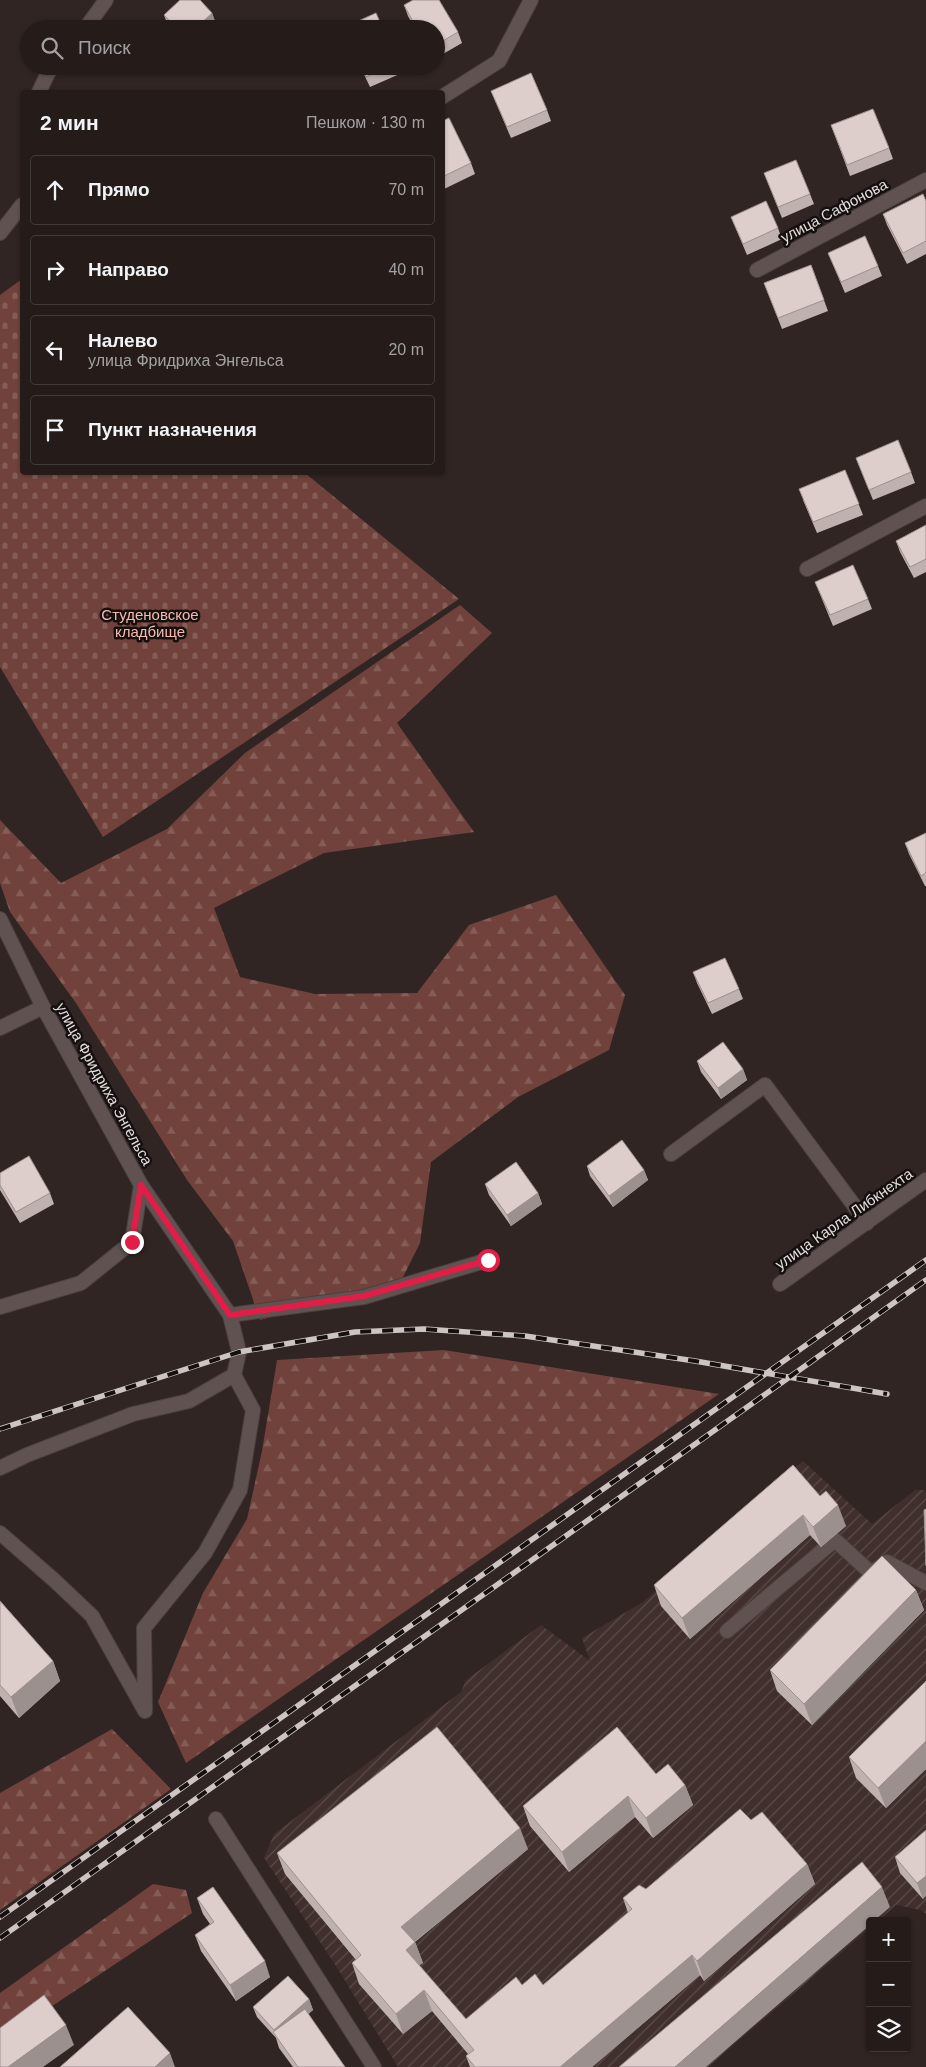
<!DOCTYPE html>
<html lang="ru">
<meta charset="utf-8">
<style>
body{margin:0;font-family:Arial,sans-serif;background:#312927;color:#f1f3f6}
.controls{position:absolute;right:15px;bottom:15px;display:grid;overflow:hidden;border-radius:5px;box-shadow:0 1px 4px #0004}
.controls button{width:45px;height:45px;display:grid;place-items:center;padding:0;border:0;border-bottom:1px solid #423a39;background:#251c1a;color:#f1f3f6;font:25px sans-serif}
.stop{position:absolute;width:15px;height:15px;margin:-11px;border:4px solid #e11d48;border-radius:50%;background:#fff}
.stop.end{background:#e11d48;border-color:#fff;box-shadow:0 1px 5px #0008}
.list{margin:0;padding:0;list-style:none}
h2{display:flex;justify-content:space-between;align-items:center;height:65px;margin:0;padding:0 20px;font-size:21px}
h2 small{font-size:16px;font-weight:400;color:#a3a1a2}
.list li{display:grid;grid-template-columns:32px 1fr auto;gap:15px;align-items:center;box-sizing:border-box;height:70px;margin:0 10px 10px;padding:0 10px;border:1px solid #423a39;border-radius:5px}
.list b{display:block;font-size:19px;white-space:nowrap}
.list p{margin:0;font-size:16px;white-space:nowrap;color:#a3a1a2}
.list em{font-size:16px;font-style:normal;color:#a3a1a2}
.icon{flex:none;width:28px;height:28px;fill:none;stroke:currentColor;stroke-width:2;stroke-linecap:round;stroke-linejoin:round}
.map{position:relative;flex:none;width:926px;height:2067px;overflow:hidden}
.search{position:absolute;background:#251c1a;box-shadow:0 1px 4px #0004;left:20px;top:20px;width:425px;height:55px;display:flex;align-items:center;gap:12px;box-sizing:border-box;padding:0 18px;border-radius:28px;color:#a3a1a2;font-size:19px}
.panel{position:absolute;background:#251c1a;box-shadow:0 1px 4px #0004;left:20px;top:90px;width:425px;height:385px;border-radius:5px}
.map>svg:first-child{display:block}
.industrial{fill:url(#industrial-furrows)}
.forest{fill:url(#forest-firs)}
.cemetery{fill:url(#cemetery-stones)}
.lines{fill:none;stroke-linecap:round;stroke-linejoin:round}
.service-casing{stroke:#4a403f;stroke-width:16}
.minor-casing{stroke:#4a403f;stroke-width:16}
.service{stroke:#605250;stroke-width:14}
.minor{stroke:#605250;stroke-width:14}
.rail-casing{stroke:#cec5c3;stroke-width:5.5}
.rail{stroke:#15100f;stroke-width:4;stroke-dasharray:11;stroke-linecap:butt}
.wall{fill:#bfb1af}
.shaded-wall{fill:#9b908e}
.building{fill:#dececb;stroke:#9b908e}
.route{stroke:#e11d48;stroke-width:6}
.labels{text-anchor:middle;stroke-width:5;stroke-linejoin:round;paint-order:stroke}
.street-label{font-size:15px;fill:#e6dedc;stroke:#15100f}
.park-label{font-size:15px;fill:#f7bab0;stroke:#15100f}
</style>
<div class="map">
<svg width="926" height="2067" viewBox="0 0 926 2067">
<defs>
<pattern id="industrial-furrows" width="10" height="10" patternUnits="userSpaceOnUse" patternTransform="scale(1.25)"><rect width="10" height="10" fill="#402f2c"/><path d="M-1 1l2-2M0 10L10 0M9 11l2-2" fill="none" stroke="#5c4d4a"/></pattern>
<pattern id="forest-firs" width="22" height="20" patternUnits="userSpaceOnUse" patternTransform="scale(1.25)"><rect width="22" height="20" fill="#71423b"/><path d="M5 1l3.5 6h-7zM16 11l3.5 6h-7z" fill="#855d57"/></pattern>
<pattern id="cemetery-stones" width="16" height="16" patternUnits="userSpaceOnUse" patternTransform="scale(1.25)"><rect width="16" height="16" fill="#71423b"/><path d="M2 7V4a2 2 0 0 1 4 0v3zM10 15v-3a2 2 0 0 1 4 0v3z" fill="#855d57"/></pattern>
</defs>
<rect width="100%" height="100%" fill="#312523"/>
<path class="industrial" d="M 803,1461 L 872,1524 L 915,1490 L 926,1490 L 926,1914 L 921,1910 L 896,1905 L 878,1921 L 870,1921 L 870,1928 L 708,2067 L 398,2067 L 336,1966 L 264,1858 L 274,1834 L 461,1692 L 466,1680 L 541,1625 L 590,1661 L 582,1638 L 643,1602 Z"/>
<path class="forest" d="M 460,605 L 492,633 L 397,723 L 474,832 L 324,853 L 214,908 L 240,977 L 315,994 L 417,993 L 469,925 L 556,895 L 625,995 L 609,1050 L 518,1097 L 431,1162 L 420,1243 L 401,1281 L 260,1320 L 233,1241 L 187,1180 L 76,1003 L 10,912 L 0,883 L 0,820 L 61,883 L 167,829 L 245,753 Z
M 444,1350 L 719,1394 L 186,1763 L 158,1702 L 203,1593 L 247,1519 L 262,1451 L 277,1360 Z
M 112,1729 L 171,1789 L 0,1910 L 0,1793 Z
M 153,1884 L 186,1890 L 192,1913 L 25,2024 L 0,2044 L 0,1993 Z"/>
<path class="cemetery" d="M 22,279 L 22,472 L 305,473 L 459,599 L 103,837 L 0,667 L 0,295 Z"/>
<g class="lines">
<defs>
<path id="service" d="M 0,1028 L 43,1007
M 671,1154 L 765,1085 L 867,1223
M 0,1468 L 27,1455 L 133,1414 L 189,1401 L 234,1375 L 239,1352 L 230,1315 L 364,1297 L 488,1260
M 0,1533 L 54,1580 L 92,1616 L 145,1711
M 727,1631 L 835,1540 L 871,1573 L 887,1562 L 926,1583
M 145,1711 L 144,1628 L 205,1553 L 240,1490 L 253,1410 L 234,1375"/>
<path id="minor" d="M 85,29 L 106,0
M 39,92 L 48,73 L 54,66
M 442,97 L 499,61 L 531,0
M 0,233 L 22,205
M 757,270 L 926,180
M 807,569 L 926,506
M 0,919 L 43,1007 L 141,1185 L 132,1242 L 81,1283 L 0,1307
M 141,1185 L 230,1315
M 780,1284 L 926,1180
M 216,1819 L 374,2067"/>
</defs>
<use href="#service" class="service-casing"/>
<use href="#minor" class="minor-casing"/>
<use href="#service" class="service"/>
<use href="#minor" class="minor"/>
<defs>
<path id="rail" d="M 0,1429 L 239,1352 L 355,1332 L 424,1329 L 525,1336 L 695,1361 L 887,1394
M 0,1917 L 926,1260
M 0,1938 L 926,1280"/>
</defs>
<use href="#rail" class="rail-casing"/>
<use href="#rail" class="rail"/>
</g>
<path class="wall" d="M 404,5 L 458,32 L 462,43 L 436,58 L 436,29 L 415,29 L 408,16 Z
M 212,13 L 216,24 L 211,29 L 171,29 L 168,26 L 164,15 Z
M 360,66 L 400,66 L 402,73 L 370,87 Z
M 491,91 L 547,110 L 551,121 L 511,138 Z
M 442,121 L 471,163 L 475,174 L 442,190 Z
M 831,125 L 889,148 L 893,159 L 850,176 Z
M 764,173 L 810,194 L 814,204 L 782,218 Z
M 926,201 L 926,254 L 907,264 L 887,225 L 883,214 Z
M 731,217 L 778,228 L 782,239 L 747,255 Z
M 828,253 L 878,266 L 882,276 L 845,293 Z
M 811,265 L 828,311 L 782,329 L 764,283 Z
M 856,458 L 911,472 L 915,483 L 873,500 Z
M 845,470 L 863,515 L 817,533 L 803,500 Z
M 926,525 L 926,572 L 914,578 L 900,552 L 896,541 Z
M 815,582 L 868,599 L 872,609 L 833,626 Z
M 926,833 L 926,886 L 925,886 L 909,854 L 905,843 Z
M 693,972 L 739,989 L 743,999 L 712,1014 L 697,983 Z
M 697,1061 L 743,1069 L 747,1080 L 721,1099 L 701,1072 Z
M 587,1166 L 644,1170 L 648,1180 L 613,1207 L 590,1176 Z
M 0,1173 L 50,1193 L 54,1204 L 20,1223 L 0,1190 Z
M 485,1184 L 538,1193 L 542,1204 L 511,1226 L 489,1195 Z
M 793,1465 L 846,1526 L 821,1547 L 810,1535 L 690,1639 L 661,1606 L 654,1585 Z
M 916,1590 L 924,1610 L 812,1725 L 777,1691 L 770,1670 Z
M 0,1601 L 53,1661 L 60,1681 L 19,1718 L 0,1696 Z
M 926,1681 L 926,1769 L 886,1808 L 856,1778 L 849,1757 Z
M 656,1774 L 685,1785 L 693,1805 L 653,1838 L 635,1817 L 569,1872 L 530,1826 L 523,1806 Z
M 751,1820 L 807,1864 L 815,1884 L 704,1981 L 700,1975 L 592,2067 L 470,2067 L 466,2056 L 468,2054 L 432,2011 L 403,2034 L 359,1984 L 352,1963 L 356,1960 L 285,1874 L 277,1853 L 528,1849 L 415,1942 L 423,1963 L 419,1965 L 466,2019 L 522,1985 L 543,1985 L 628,1913 L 623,1898 L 646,1889 Z
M 926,1830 L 923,1899 L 900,1873 L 895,1857 Z
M 197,1898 L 270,1977 L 236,2001 L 201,1951 L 195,1935 L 210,1924 L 203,1914 Z
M 309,1999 L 313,2010 L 308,2014 L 345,2067 L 293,2067 L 279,2048 L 276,2038 L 257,2017 L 253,2007 Z"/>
<path class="shaded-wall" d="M 212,13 L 216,24 L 211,29 L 195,29 Z
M 743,1069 L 747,1080 L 721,1099 L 718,1088 Z
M 644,1170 L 648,1180 L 613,1207 L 609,1196 Z
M 538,1193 L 542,1204 L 511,1226 L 507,1215 Z
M 838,1505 L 846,1526 L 821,1547 L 813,1527 Z
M 803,1515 L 810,1535 L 690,1639 L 682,1618 Z
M 916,1590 L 924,1610 L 812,1725 L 804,1704 Z
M 53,1661 L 60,1681 L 19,1718 L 11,1697 Z
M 926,1741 L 926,1769 L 886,1808 L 878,1788 Z
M 685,1785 L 693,1805 L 653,1838 L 646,1818 Z
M 628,1796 L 635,1817 L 569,1872 L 562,1852 Z
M 520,1828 L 528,1849 L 408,1947 L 401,1927 Z
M 807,1864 L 815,1884 L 704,1981 L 697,1961 Z
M 926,1876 L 926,1896 L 923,1899 L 917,1883 Z
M 882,1887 L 890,1907 L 874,1921 L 870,1921 L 870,1925 L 706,2067 L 675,2067 Z
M 415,1942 L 423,1963 L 413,1970 L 406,1950 Z
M 692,1955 L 700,1975 L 592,2067 L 560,2067 Z
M 265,1961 L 270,1977 L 236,2001 L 230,1985 Z
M 424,1990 L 432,2011 L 403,2034 L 396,2014 Z
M 309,1999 L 313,2010 L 279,2040 L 276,2035 L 274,2030 Z
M 66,2025 L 74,2045 L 43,2067 L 8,2067 Z
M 170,2053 L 175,2067 L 155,2067 Z"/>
<path class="building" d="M 180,0 L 200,0 L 212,13 L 195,29 L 177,29 L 164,15 Z
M 413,0 L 439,0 L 458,32 L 436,45 L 436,29 L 417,29 L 404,5 Z
M 376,13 L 383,29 L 344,29 L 343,28 Z
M 361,66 L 389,66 L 366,77 Z
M 531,73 L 547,110 L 507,127 L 491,91 Z
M 873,109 L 889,148 L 847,165 L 831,125 Z
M 449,118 L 471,163 L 442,177 L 442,121 Z
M 796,160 L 810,194 L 778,207 L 764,173 Z
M 923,194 L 926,201 L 926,241 L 903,253 L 883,214 Z
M 766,201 L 778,228 L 743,244 L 731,217 Z
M 865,236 L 878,266 L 841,282 L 828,253 Z
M 811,265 L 824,300 L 778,318 L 764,283 Z
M 898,440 L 911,472 L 869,490 L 856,458 Z
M 845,470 L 859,504 L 813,522 L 799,489 Z
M 926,525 L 926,559 L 910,567 L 896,541 Z
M 853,565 L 868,599 L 830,615 L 815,582 Z
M 926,833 L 926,873 L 921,876 L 905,843 Z
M 725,958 L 739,989 L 708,1003 L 693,972 Z
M 723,1042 L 743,1069 L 718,1088 L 697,1061 Z
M 622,1140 L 644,1170 L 609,1196 L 587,1166 Z
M 29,1156 L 50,1193 L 16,1212 L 0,1185 L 0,1173 Z
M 516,1162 L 538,1193 L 507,1215 L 485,1184 Z
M 793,1465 L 820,1496 L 826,1491 L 838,1505 L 813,1527 L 803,1515 L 682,1618 L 654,1585 Z
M 926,1509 L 926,1566 L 924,1510 Z
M 882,1556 L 916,1590 L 804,1704 L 770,1670 Z
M 0,1601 L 53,1661 L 11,1697 L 0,1685 Z
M 926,1681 L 926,1741 L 878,1788 L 849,1757 Z
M 437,1727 L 520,1828 L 401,1927 L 415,1942 L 406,1950 L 466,2019 L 516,1977 L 522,1985 L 535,1974 L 543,1985 L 632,1909 L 623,1898 L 639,1885 L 646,1889 L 740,1809 L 751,1820 L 762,1812 L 807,1864 L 697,1961 L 692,1955 L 560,2067 L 475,2067 L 466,2056 L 474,2050 L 424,1990 L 396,2014 L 352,1963 L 361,1955 L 277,1853 Z
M 617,1727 L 656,1774 L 668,1764 L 685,1785 L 646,1818 L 628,1796 L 562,1852 L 523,1806 Z
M 926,1830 L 926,1876 L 917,1883 L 895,1857 Z
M 862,1862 L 882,1887 L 675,2067 L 619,2067 Z
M 213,1887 L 265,1961 L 230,1985 L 195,1935 L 214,1922 L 197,1898 Z
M 288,1976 L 309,1999 L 274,2030 L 253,2007 Z
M 44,1995 L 66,2025 L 8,2067 L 0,2067 L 0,2028 Z
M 128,2007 L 170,2053 L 155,2067 L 60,2067 Z
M 305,2009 L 345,2067 L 298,2067 L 273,2032 Z"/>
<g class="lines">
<path class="route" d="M 132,1242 L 141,1185 L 230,1315 L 364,1296 L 488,1260"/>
</g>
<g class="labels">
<g class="street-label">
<text transform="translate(834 211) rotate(-28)" y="5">улица Сафонова</text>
<text transform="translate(104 1084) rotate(61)" y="5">улица Фридриха Энгельса</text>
<text transform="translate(844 1219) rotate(-35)" y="5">улица Карла Либкнехта</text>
</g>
<g class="park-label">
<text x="150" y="620">Студеновское<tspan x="150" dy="17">кладбище</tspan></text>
</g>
</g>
</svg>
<div class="controls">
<button>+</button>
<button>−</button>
<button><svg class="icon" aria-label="layers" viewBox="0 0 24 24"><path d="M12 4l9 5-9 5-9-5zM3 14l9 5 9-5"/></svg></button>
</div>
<div class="stop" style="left:488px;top:1260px"></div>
<div class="stop end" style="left:132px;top:1242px"></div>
<div class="search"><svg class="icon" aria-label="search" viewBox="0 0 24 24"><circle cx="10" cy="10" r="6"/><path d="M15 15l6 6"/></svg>Поиск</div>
<section class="panel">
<h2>2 мин<small>Пешком · 130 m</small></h2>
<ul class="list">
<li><svg class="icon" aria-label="ahead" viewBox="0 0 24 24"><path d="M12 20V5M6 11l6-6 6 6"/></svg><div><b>Прямо</b></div><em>70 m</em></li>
<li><svg class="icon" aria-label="right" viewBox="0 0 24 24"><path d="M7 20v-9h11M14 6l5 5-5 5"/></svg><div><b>Направо</b></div><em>40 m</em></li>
<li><svg class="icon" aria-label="left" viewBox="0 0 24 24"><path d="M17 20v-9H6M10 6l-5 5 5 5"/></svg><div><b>Налево</b><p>улица Фридриха Энгельса</p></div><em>20 m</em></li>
<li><svg class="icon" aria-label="arrive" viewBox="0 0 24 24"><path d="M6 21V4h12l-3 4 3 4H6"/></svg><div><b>Пункт назначения</b></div></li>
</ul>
</section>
</div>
